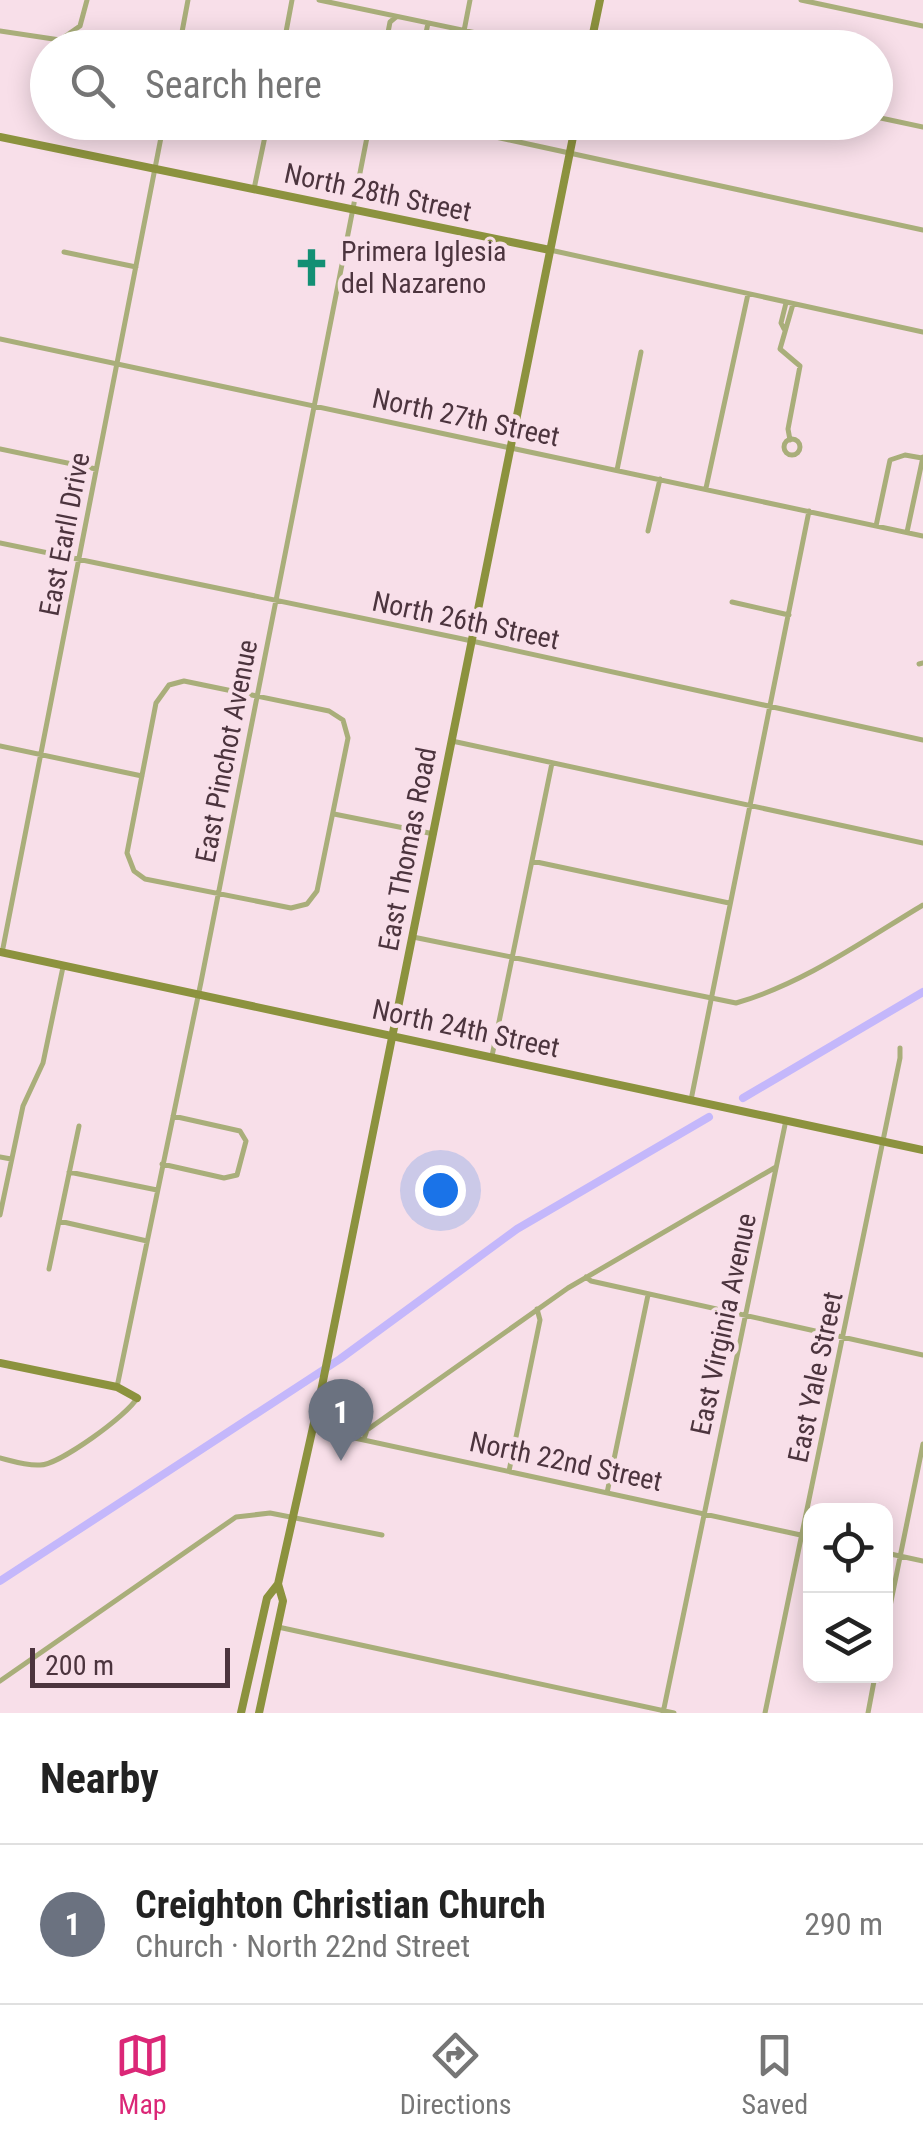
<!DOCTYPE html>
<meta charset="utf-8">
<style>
body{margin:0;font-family:"Roboto Condensed",sans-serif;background:#f2f2f2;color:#222}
.controls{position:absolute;right:30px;bottom:30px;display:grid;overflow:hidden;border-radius:20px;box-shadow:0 5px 25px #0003}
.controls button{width:90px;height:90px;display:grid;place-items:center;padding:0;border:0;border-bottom:2px solid #e0e0e0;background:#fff;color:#222;font:50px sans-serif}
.scale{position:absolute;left:30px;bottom:25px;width:200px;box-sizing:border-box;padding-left:10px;border:5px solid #4c343e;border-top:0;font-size:28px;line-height:35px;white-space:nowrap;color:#4c343e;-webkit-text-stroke:8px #f8dfe9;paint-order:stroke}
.you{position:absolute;left:440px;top:1190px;width:35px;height:35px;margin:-25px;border:8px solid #fff;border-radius:50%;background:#1a73e8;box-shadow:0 0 0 15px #1a73e833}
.badge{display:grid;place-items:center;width:65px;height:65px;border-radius:50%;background:#db2777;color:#fff;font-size:32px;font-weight:700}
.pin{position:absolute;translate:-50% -82px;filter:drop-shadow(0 2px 5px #0008)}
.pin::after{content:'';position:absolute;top:52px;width:35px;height:30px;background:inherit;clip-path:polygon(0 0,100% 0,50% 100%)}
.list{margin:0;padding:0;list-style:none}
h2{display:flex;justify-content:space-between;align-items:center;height:130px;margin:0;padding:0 40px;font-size:42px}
h2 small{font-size:32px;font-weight:400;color:#767676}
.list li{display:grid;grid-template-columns:65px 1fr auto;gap:30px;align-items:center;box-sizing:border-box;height:160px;padding:0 40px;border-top:2px solid #e0e0e0}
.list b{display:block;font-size:38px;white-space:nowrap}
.list p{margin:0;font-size:32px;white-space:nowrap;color:#767676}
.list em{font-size:32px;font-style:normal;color:#767676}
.icon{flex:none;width:55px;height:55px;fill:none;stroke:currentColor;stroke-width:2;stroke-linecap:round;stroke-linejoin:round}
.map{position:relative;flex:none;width:923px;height:1713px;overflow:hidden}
.search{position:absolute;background:#fff;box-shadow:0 5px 25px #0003;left:30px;right:30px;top:30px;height:110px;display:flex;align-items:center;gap:25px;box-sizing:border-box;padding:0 35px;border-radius:55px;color:#767676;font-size:38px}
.sheet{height:290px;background:#fff}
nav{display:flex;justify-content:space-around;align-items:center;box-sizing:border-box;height:140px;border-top:2px solid #e0e0e0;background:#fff;font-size:28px;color:#767676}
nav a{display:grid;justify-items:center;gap:5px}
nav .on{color:#db2777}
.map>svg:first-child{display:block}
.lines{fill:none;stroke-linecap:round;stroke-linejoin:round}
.canal{stroke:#c4b7fb;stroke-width:8}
.street{stroke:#a9ae7a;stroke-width:5}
.secondary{stroke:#8c923e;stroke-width:8}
.labels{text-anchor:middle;stroke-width:9;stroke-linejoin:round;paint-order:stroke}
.street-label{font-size:28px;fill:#4c343e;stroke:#f8dfe9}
.poi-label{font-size:28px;fill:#4c343e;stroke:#f8dfe9;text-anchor:start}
</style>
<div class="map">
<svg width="923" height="1713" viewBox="0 0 923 1713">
<rect width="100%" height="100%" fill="#f8dfe9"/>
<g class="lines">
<path class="canal" d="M 743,1098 L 923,992
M 0,1581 L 340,1359 L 517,1229 L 709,1117"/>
<path class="street" d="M 319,0 L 548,48
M 801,0 L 923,26
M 0,31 L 60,40 L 80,26 L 87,0
M 464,31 L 470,0
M 179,48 L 188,0
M 283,48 L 292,0
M 385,48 L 390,22 L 396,17
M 423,48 L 428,23
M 876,117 L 923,127
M 427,122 L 923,230
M 254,189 L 268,122
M 550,250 L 923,332
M 64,252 L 136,267
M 784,329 L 781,323 L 786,303
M 0,339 L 923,536
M784 447a8 8 0 1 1 16 0a8 8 0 1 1-16 0Z
M 790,440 L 788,429 L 800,366 L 780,349 L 793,304
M 0,449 L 96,469
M 617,470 L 641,352
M 706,488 L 748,294
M 876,526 L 890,460 L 905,455 L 922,458
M 648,531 L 660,479
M 907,532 L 923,457
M 0,543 L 458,638 L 923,740
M 732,602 L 789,615
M 919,664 L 923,663
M 184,681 L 329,711 L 343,720 L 348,738 L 317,891 L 307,904 L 291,908 L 145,879 L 134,871 L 127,853 L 156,703 L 169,685 Z
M 452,741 L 923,843
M 0,746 L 142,776
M 334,814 L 434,834
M 532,861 L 729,903
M 413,937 L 736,1003 C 803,984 863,941 923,905
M 2,953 L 164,122
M 492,1056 L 552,763
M 691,1100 L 809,511
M 0,1157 L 11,1159
M 162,1164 L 224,1178 L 237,1175 L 246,1141 L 240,1131 L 173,1116
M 69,1172 L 157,1190
M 0,1215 L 23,1106 L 43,1063 L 63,967
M 59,1221 L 147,1241
M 49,1269 L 79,1126
M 586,1277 L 591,1281 L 923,1355
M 117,1387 L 201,982 L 370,122
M 313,1429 L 810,1537
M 364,1439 L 367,1430 L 568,1288 L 776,1167
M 0,1458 C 12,1461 27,1466 40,1465 C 59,1465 128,1415 137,1398
M 509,1471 L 540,1320 L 537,1309
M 607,1493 L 648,1295
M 886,1553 L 923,1561
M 886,1626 L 923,1444
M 278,1627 L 674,1713
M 0,1681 L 236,1517 L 270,1513 L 382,1535
M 663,1713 L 786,1120
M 765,1713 L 900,1058 L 900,1048
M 868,1713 L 875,1676"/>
<path class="secondary" d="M 590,48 L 600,0
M 0,137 L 550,250
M 0,952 L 923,1150
M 0,1363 L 117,1387 L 137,1398
M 241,1713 L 267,1598 L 278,1584 L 320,1396 L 576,122
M 259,1713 L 283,1601 L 278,1584"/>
</g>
<defs>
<symbol id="church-bare" viewBox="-9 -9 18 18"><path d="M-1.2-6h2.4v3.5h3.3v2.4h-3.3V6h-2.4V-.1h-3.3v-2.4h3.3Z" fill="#138f74" stroke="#f8dfe9" stroke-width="2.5" paint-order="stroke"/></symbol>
</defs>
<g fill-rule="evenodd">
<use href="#church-bare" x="284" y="240" width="55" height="55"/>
</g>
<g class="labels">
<g class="street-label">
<text transform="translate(378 192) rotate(12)" y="10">North 28th Street</text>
<text transform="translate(466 417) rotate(12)" y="10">North 27th Street</text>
<text transform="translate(64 534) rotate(-79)" y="10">East Earll Drive</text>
<text transform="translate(466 620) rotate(12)" y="10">North 26th Street</text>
<text transform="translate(226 751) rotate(-79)" y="10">East Pinchot Avenue</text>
<text transform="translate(407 849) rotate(-79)" y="10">East Thomas Road</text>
<text transform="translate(466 1028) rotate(12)" y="10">North 24th Street</text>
<text transform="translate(723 1324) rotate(-78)" y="10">East Virginia Avenue</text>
<text transform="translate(815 1377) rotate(-78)" y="10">East Yale Street</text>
<text transform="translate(566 1461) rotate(12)" y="10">North 22nd Street</text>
</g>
<g class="poi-label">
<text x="341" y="261">Primera Iglesia<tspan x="341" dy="32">del Nazareno</tspan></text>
</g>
</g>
</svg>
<div class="controls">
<button><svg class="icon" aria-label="locate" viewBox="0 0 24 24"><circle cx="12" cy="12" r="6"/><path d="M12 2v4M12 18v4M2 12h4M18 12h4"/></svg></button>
<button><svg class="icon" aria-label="layers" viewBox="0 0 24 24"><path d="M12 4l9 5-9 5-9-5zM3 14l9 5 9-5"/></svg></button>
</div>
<div class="scale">200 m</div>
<div class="you"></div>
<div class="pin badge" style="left:341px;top:1461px;background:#6b7280">1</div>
<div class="search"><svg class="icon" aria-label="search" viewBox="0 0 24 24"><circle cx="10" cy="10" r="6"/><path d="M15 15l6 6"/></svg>Search here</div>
</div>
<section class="sheet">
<h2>Nearby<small></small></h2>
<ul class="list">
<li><span class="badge" style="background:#6b7280">1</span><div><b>Creighton Christian Church</b><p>Church · North 22nd Street</p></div><em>290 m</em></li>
</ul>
</section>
<nav>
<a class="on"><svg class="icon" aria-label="map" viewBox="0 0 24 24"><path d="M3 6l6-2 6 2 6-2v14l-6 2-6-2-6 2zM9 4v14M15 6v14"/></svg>Map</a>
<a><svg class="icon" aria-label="directions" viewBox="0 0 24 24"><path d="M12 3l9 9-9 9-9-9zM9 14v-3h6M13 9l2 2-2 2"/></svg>Directions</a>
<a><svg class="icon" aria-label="saved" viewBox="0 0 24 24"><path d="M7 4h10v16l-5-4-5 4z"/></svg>Saved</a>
</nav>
